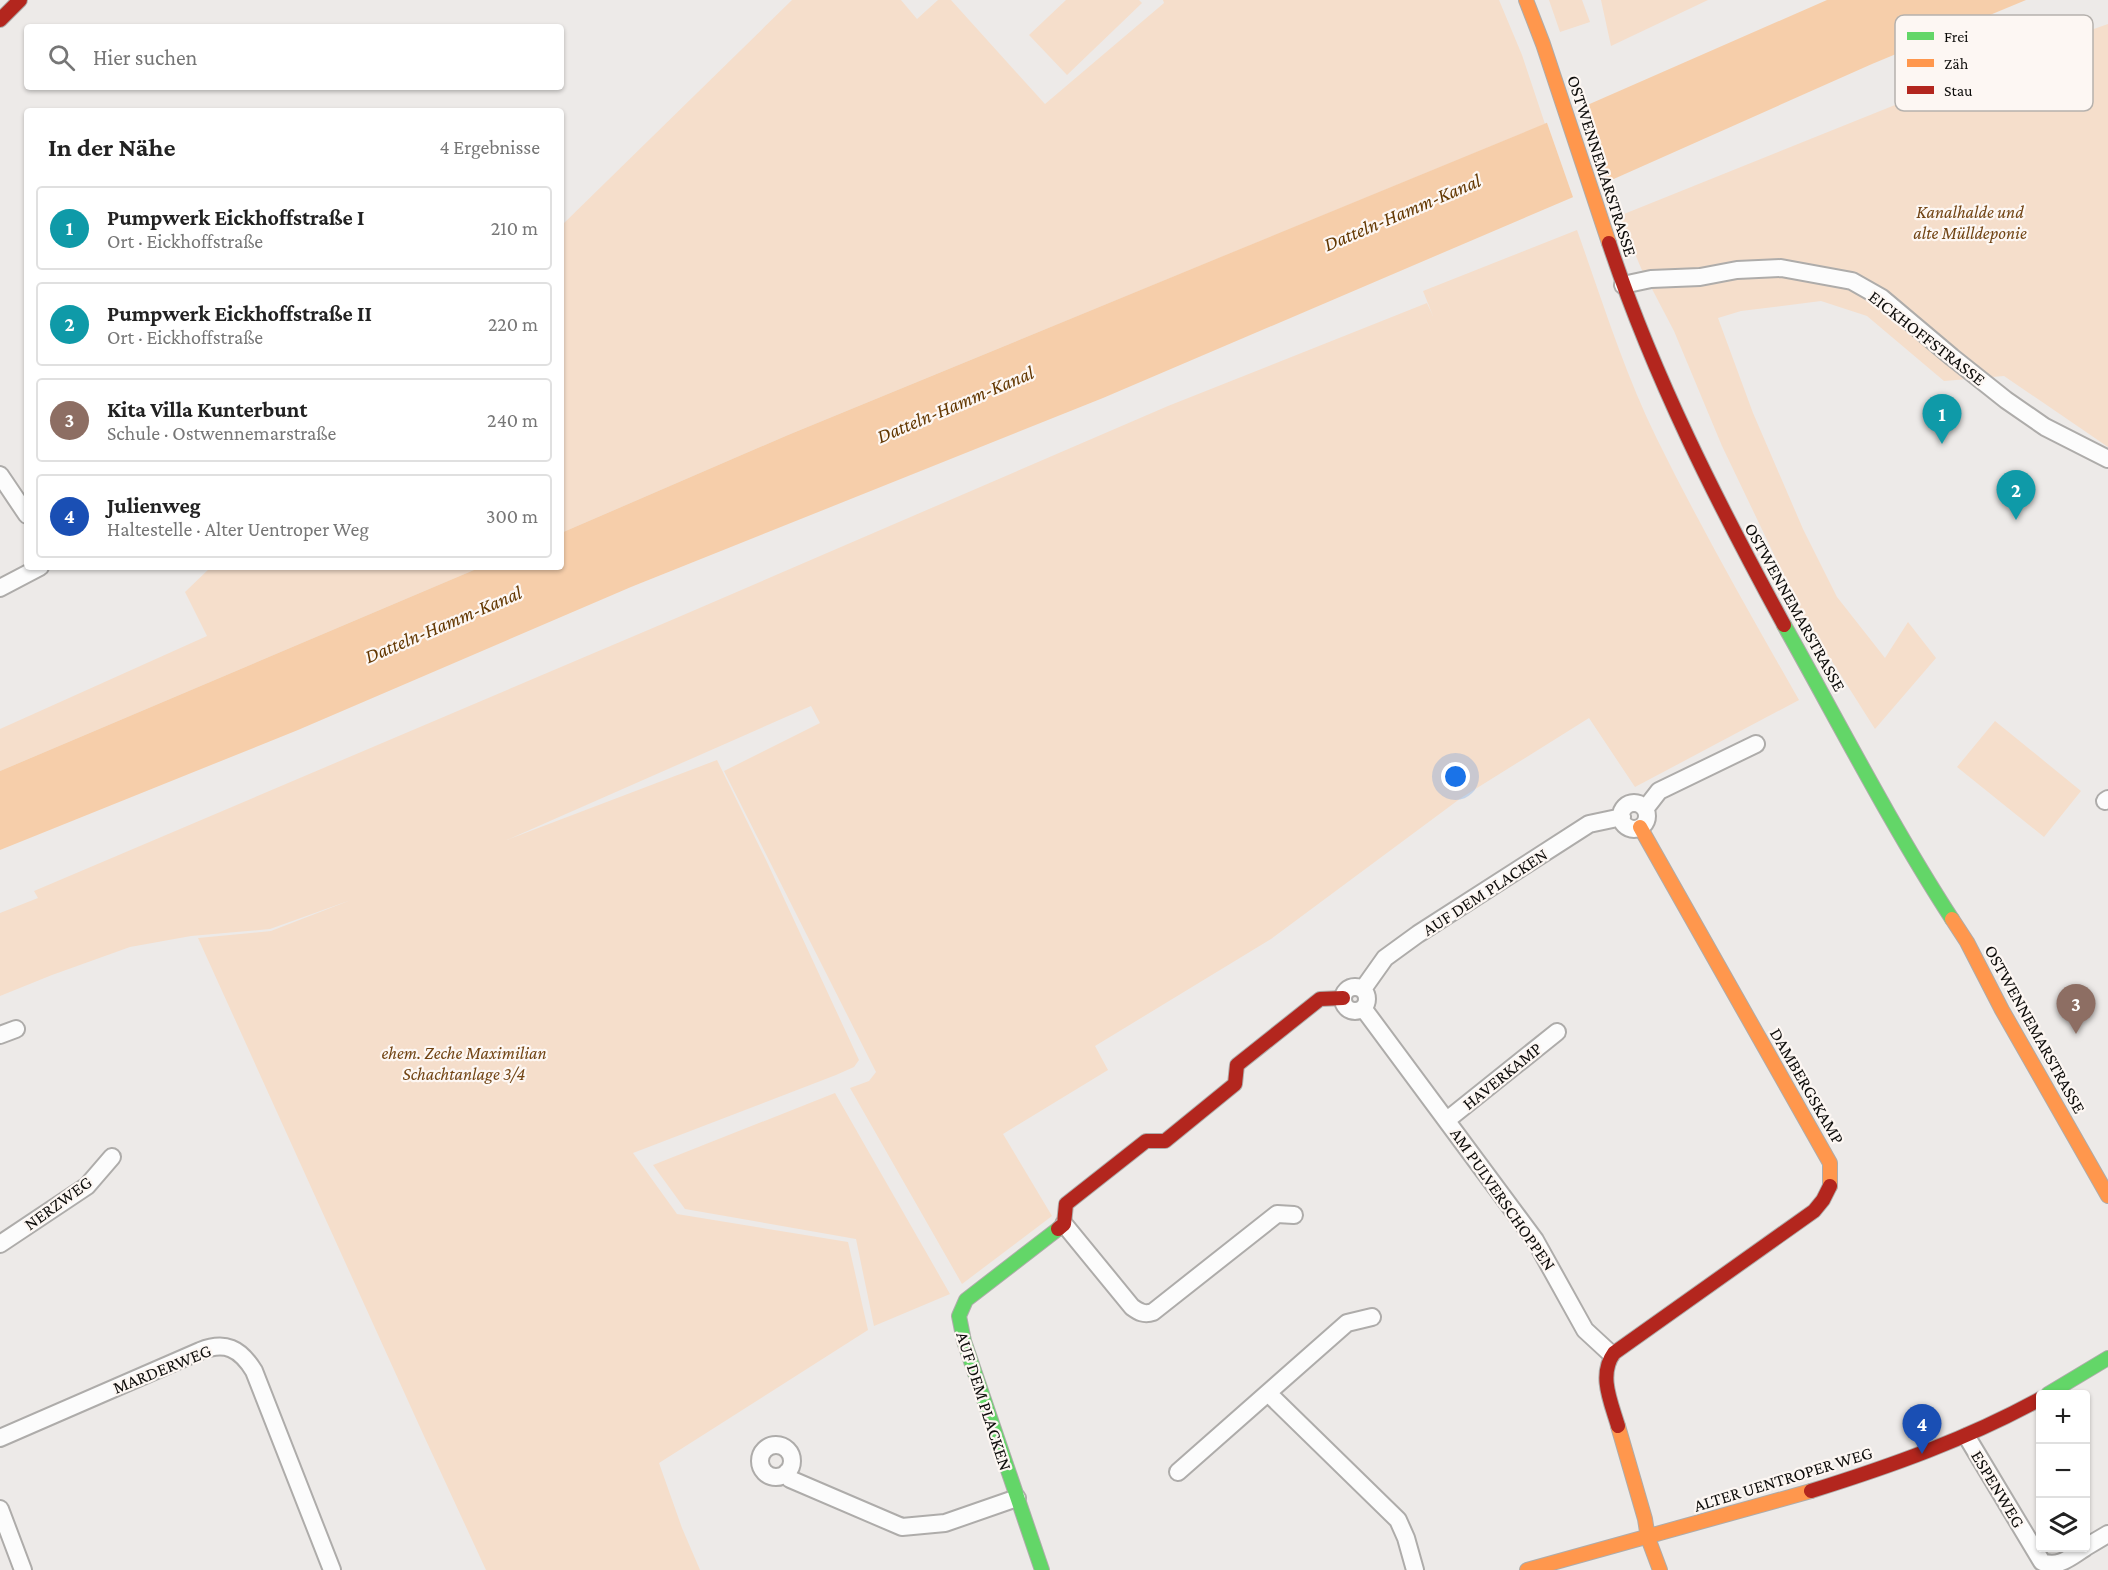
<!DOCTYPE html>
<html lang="de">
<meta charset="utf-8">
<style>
body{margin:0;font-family:"Crimson Pro",serif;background:#f2f2f2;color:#222}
.controls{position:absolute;right:18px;bottom:18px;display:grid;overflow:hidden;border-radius:6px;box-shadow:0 2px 4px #0004}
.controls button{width:54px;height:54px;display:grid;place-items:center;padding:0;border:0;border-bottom:2px solid #e0e0e0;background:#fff;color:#222;font:30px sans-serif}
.you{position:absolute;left:1456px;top:777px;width:21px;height:21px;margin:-15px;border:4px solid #fff;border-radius:50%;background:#1a73e8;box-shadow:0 0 0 9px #1a73e833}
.badge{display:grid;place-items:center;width:39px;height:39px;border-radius:50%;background:#b45309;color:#fff;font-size:20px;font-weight:700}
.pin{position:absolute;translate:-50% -50px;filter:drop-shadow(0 2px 3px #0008)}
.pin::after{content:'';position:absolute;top:32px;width:21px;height:18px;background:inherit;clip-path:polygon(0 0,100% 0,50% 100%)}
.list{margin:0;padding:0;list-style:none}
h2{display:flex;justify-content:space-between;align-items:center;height:78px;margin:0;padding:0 24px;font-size:26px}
h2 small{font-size:20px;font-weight:400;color:#767676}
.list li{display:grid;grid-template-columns:39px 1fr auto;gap:18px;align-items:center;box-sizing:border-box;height:84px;margin:0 12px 12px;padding:0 12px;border:2px solid #e0e0e0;border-radius:6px}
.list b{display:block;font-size:22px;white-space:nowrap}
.list p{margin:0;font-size:20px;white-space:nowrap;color:#767676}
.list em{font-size:20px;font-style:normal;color:#767676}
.icon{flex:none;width:33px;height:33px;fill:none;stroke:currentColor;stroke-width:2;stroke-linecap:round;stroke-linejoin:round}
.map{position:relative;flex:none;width:2108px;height:1570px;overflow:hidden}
.search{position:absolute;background:#fff;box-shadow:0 2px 4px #0004;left:24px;top:24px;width:540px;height:66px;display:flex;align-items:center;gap:15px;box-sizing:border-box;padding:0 21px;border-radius:6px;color:#767676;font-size:22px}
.panel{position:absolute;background:#fff;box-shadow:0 2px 4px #0004;left:24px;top:108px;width:540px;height:462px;border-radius:6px}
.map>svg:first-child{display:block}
.green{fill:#f5decb}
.water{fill:#f6ceaa}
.pier{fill:#edeae8}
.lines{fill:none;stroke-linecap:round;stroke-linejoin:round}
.street-casing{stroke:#aeacaa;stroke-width:20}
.fast-casing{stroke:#aeacaa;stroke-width:16}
.slow-casing{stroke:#aeacaa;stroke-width:16}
.jam-casing{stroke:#aeacaa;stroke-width:16}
.street{stroke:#fcfcfc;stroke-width:16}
.fast{stroke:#63d668;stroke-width:14}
.slow{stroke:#ff974d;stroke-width:14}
.jam{stroke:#b3261e;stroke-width:14}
.labels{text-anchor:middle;stroke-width:4.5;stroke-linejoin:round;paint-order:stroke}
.street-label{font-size:18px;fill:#0e0d0b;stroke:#fdf7f3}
.park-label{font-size:18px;font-style:italic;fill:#714414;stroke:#fdf7f3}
.water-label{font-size:20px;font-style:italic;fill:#633701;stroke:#fdf7f3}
.key{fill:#fdf7f3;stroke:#b5b1ad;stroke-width:1.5}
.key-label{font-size:16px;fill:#0e0d0b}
</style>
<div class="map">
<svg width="2108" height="1570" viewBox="0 0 2108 1570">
<rect width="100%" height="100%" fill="#edeae8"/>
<path class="green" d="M 792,0 L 901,0 L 917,19 L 938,0 L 951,0 L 1045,104 L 1164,3 L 1163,0 L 1499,0 L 1522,55 L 1545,124 L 788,435 L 561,533 L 561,226 Z
M 1066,0 L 1139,0 L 1142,3 L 1067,75 L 1029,35 Z
M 1549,0 L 1582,0 L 1590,22 L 1560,32 Z
M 1601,0 L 1708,0 L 1611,46 Z
M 2108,24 L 2108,447 L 2004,376 L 1944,381 L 1867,316 L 1821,301 L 1741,311 L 1718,318 L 1753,413 L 1803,529 L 1837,597 L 1885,658 L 1908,622 L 1936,658 L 1875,729 L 1804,617 L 1722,446 L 1674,331 L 1641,268 L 1619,216 L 2017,56 Z
M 1577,230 C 1602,300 1624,372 1657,439 C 1701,528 1750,614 1799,700 L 1635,787 L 1589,718 L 1461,798 L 1271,939 L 1095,1046 L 1108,1070 L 1003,1134 L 1052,1216 L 962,1284 L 850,1088 L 869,1081 L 876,1072 L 724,771 L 820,723 L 811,706 L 507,840 L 717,760 L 767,862 L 859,1060 L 854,1067 L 836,1075 L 633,1153 L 677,1214 L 848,1242 L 868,1330 L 659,1463 L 682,1528 L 700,1570 L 486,1570 L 424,1436 L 198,938 L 271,931 L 351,900 L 270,929 L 191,936 L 130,947 L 52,975 L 0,996 L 0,913 L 38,898 L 34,891 L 674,619 L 1168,406 L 1427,303 L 1433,316 L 1423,291 Z
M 211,567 L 481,567 L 0,771 L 0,729 L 207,636 L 185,592 Z
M 1995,721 L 2081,791 L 2044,837 L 1957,767 Z
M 835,1093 L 950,1294 L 874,1326 L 856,1239 L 685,1209 L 653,1165 Z"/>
<path class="water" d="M 1827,0 L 2026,0 L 1872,64 L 1571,198 L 1103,398 L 631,587 L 298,730 L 0,850 L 0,771 L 481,567 L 561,567 L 561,533 L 788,435 L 1544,124 Z"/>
<path class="pier" d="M 1581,104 L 1608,185 L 1574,200 L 1546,120 Z"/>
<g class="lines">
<defs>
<path id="street" d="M 1623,285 L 1651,279 L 1700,277 L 1737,270 L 1781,268 L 1852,281 L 1882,298 L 1952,357 L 2006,400 L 2045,427 L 2108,459
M 0,475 L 27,515
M 0,588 L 40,567
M 2105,801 L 2108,799
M1621 816a13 13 0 1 1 26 0a13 13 0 1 1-26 0Z
M 1645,809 L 1659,791 L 1756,744
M1343 999a12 12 0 1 1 24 0a12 12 0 1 1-24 0Z
M 1363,989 L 1385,958 L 1418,934 L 1589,824 L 1622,817
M 1363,1008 L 1535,1240 L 1585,1330 L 1611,1354
M 0,1035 L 16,1029
M 1447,1120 L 1557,1032
M 1064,1224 L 1132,1307 C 1139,1312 1144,1315 1153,1312 L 1277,1214 L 1294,1215
M 0,1244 L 87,1186 L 112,1157
M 1269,1394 L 1398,1520 L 1406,1538 L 1415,1570
M 1967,1437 L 2042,1562 C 2060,1568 2070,1557 2085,1548
M 0,1438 L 200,1351 C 225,1341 240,1348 254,1371 L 332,1570
M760 1461a16 16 0 1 1 32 0a16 16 0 1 1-32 0Z
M 787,1472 L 790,1479 L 902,1527 L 945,1523 L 1017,1498
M 1178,1472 L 1347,1323 L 1372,1317
M 0,1509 L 23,1570
M 2086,1547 L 2108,1534"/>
<path id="fast" d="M 1784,625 C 1839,723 1891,825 1952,919
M 2048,1394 L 2108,1358
M 1042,1570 L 964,1341 L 959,1316 L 966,1300 L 1058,1229"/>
<path id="slow" d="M 1526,0 L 1543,44 L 1609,243
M 1640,827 L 1830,1163 L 1830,1186
M 1952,919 L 1967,942 L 2002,1010 L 2108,1196
M 1618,1426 L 1645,1519 L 1648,1538 L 1660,1570
M 1527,1570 L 1811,1491"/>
<path id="jam" d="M 0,20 L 20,0
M 1609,243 C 1653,376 1717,502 1784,625
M 1058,1229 L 1064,1224 L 1066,1204 L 1146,1141 L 1165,1141 L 1235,1084 L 1237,1065 L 1320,999 L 1343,998
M 1618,1426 C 1611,1402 1598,1375 1614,1353 L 1814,1211 L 1823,1200 L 1830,1186
M 1811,1491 C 1891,1466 1967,1439 2040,1399"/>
</defs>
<use href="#street" class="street-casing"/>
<use href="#fast" class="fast-casing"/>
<use href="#slow" class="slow-casing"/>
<use href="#jam" class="jam-casing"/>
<use href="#street" class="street"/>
<use href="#fast" class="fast"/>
<use href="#slow" class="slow"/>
<use href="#jam" class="jam"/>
</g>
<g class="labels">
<g class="street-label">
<text transform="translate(1602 166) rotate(72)" y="6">OSTWENNEMARSTRASSE</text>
<text transform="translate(1927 338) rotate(38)" y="6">EICKHOFFSTRASSE</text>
<text transform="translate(1795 607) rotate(61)" y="6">OSTWENNEMARSTRASSE</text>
<text transform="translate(1485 892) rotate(-33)" y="6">AUF DEM PLACKEN</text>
<text transform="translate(2035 1029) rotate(61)" y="6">OSTWENNEMARSTRASSE</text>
<text transform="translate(1502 1076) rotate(-39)" y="6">HAVERKAMP</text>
<text transform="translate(1807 1086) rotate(60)" y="6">DAMBERGSKAMP</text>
<text transform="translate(1503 1199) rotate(55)" y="6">AM PULVERSCHOPPEN</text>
<text transform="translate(58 1203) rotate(-36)" y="6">NERZWEG</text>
<text transform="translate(162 1369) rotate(-22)" y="6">MARDERWEG</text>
<text transform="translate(984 1401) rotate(72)" y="6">AUF DEM PLACKEN</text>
<text transform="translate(1783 1479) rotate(-17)" y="6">ALTER UENTROPER WEG</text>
<text transform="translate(1998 1489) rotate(59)" y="6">ESPENWEG</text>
</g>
<g class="park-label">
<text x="1970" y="218">Kanalhalde und<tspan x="1970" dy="21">alte Mülldeponie</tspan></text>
<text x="464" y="1059">ehem. Zeche Maximilian<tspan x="464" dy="21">Schachtanlage 3/4</tspan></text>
</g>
<g class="water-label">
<text transform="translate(1402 212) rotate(-23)" y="7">Datteln-Hamm-Kanal</text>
<text transform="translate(955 404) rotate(-23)" y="7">Datteln-Hamm-Kanal</text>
<text transform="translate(443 624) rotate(-23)" y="7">Datteln-Hamm-Kanal</text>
</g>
</g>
<rect x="1895" y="15" width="198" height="96" rx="9" class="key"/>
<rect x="1907" y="32" width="27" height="8" fill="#63d668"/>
<rect x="1907" y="59" width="27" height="8" fill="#ff974d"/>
<rect x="1907" y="86" width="27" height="8" fill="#b3261e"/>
<g class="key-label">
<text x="1944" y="42">Frei</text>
<text x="1944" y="69">Zäh</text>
<text x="1944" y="96">Stau</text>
</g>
</svg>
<div class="controls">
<button>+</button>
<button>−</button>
<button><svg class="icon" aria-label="layers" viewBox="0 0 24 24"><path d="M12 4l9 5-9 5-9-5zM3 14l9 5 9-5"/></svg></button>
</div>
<div class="you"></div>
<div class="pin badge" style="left:1942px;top:444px;background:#0f9aa8">1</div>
<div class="pin badge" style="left:2016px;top:520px;background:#0f9aa8">2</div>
<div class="pin badge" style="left:2076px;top:1034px;background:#8d6e63">3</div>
<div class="pin badge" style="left:1922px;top:1454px;background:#1a4fb4">4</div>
<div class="search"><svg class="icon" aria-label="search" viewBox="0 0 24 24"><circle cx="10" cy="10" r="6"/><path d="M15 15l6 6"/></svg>Hier suchen</div>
<section class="panel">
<h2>In der Nähe<small>4 Ergebnisse</small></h2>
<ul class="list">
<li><span class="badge" style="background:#0f9aa8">1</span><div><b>Pumpwerk Eickhoffstraße I</b><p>Ort · Eickhoffstraße</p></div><em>210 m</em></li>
<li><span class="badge" style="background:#0f9aa8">2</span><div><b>Pumpwerk Eickhoffstraße II</b><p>Ort · Eickhoffstraße</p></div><em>220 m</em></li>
<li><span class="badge" style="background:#8d6e63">3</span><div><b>Kita Villa Kunterbunt</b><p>Schule · Ostwennemarstraße</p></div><em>240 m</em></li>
<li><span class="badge" style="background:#1a4fb4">4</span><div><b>Julienweg</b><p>Haltestelle · Alter Uentroper Weg</p></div><em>300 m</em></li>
</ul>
</section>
</div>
